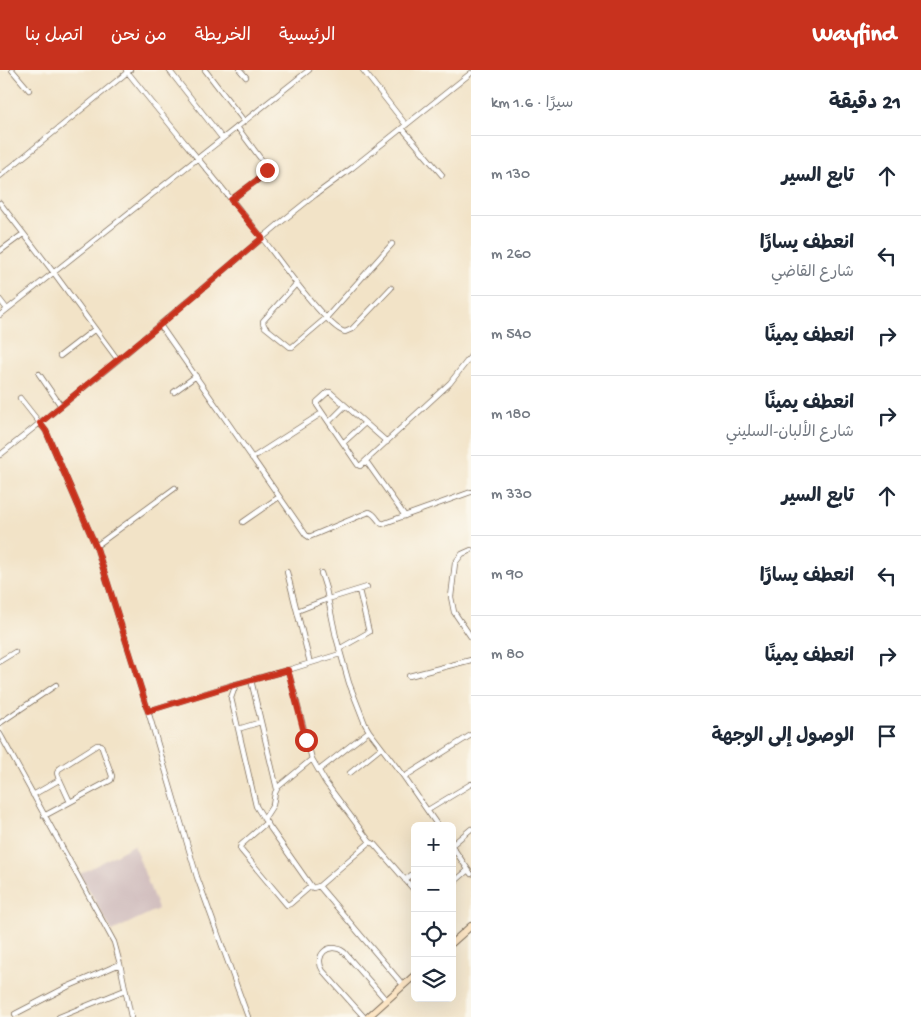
<!DOCTYPE html>
<html lang="ar">
<meta charset="utf-8">
<style>
body{margin:0;font-family:"Gochi Hand","Playpen Sans Arabic",sans-serif;background:#f6f6f7;color:#1f2937;direction:rtl}
.controls{position:absolute;right:15px;bottom:15px;display:grid;overflow:hidden;border-radius:8px;box-shadow:0 5px 20px #0002}
.controls button{width:45px;height:45px;display:grid;place-items:center;padding:0;border:0;border-bottom:1px solid #e0e1e3;background:#fff;color:#1f2937;font:25px sans-serif}
.stop{position:absolute;width:15px;height:15px;margin:-11px;border:4px solid #c8321e;border-radius:50%;background:#fff}
.stop.end{background:#c8321e;border-color:#fff;box-shadow:0 1px 5px #0008}
.list{margin:0;padding:0;list-style:none}
h2{display:flex;justify-content:space-between;align-items:center;height:65px;margin:0;padding:0 20px;font-size:21px}
h2 small{font-size:16px;font-weight:400;color:#747a83}
.list li{display:grid;grid-template-columns:32px 1fr auto;gap:15px;align-items:center;box-sizing:border-box;height:80px;padding:0 20px;border-top:1px solid #e0e1e3}
.list b{display:block;font-size:19px;white-space:nowrap}
.list p{margin:0;font-size:16px;white-space:nowrap;color:#747a83}
.list em{font-size:16px;font-style:normal;color:#747a83}
.icon{flex:none;width:28px;height:28px;fill:none;stroke:currentColor;stroke-width:2;stroke-linecap:round;stroke-linejoin:round}
.map{position:relative;flex:none;width:471px;height:947px;overflow:hidden;direction:ltr}
header{display:flex;align-items:center;gap:30px;box-sizing:border-box;height:70px;padding:0 25px;background:#c8321e;color:#fff}
header strong{font-size:24px}
nav{display:flex;gap:28px;margin-inline-start:auto;font-size:18px}
main{display:flex}
aside{flex:1;background:#fff}
.map>svg:first-child{display:block}
.industrial{fill:#d2bfbf}
.lines{fill:none;stroke-linecap:round;stroke-linejoin:round}
.street-casing{stroke:#7b6b59;stroke-width:6}
.secondary-casing{stroke:#7b6b59;stroke-width:8}
.street{stroke:#fff;stroke-width:4.5}
.secondary{stroke:#fce5c4;stroke-width:6}
.route{stroke:#c8321e;stroke-width:6}
</style>
<header>
<strong>Wayfind</strong>
<nav><a>الرئيسية</a><a>الخريطة</a><a>من نحن</a><a>اتصل بنا</a></nav>
</header>
<main>
<aside>
<h2>21 دقيقة<small>سيرًا · 1.6 km</small></h2>
<ul class="list">
<li><svg class="icon" aria-label="ahead" viewBox="0 0 24 24"><path d="M12 20V5M6 11l6-6 6 6"/></svg><div><b>تابع السير</b></div><em>130 m</em></li>
<li><svg class="icon" aria-label="left" viewBox="0 0 24 24"><path d="M17 20v-9H6M10 6l-5 5 5 5"/></svg><div><b>انعطف يسارًا</b><p>شارع القاضي</p></div><em>260 m</em></li>
<li><svg class="icon" aria-label="right" viewBox="0 0 24 24"><path d="M7 20v-9h11M14 6l5 5-5 5"/></svg><div><b>انعطف يمينًا</b></div><em>540 m</em></li>
<li><svg class="icon" aria-label="right" viewBox="0 0 24 24"><path d="M7 20v-9h11M14 6l5 5-5 5"/></svg><div><b>انعطف يمينًا</b><p>شارع الألبان-السليني</p></div><em>180 m</em></li>
<li><svg class="icon" aria-label="ahead" viewBox="0 0 24 24"><path d="M12 20V5M6 11l6-6 6 6"/></svg><div><b>تابع السير</b></div><em>330 m</em></li>
<li><svg class="icon" aria-label="left" viewBox="0 0 24 24"><path d="M17 20v-9H6M10 6l-5 5 5 5"/></svg><div><b>انعطف يسارًا</b></div><em>90 m</em></li>
<li><svg class="icon" aria-label="right" viewBox="0 0 24 24"><path d="M7 20v-9h11M14 6l5 5-5 5"/></svg><div><b>انعطف يمينًا</b></div><em>80 m</em></li>
<li><svg class="icon" aria-label="arrive" viewBox="0 0 24 24"><path d="M6 21V4h12l-3 4 3 4H6"/></svg><div><b>الوصول إلى الوجهة</b></div></li>
</ul>
</aside>
<div class="map">
<svg width="471" height="947" viewBox="0 0 471 947">
<rect width="100%" height="100%" fill="#fbf7ec"/>
<filter id="ink" filterUnits="userSpaceOnUse"><feTurbulence type="fractalNoise" baseFrequency=".02" numOctaves="2"/><feDisplacementMap in="SourceGraphic" scale="10" xChannelSelector="R" yChannelSelector="G"/><feConvolveMatrix kernelMatrix="1 2 1 2 8 2 1 2 1" color-interpolation-filters="sRGB"/></filter>
<filter id="wash" filterUnits="userSpaceOnUse"><feTurbulence type="fractalNoise" baseFrequency=".0096" numOctaves="4" result="noise"/><feDisplacementMap in="SourceGraphic" scale="20" xChannelSelector="R" yChannelSelector="G"/><feGaussianBlur stdDeviation="1.12" result="paint"/><feColorMatrix in="noise" values="0 0 0 0 0 0 0 0 0 0 0 0 0 0 0 0 0 1.4 0 .05"/><feComposite in="paint" operator="in"/></filter>
<g filter="url(#wash)">
<rect width="100%" height="100%" fill="#f2e3c7"/>
<path class="industrial" d="M 134,775 L 158,839 L 112,861 L 80,804 Z"/>
</g>
<g filter="url(#ink)">
<g class="lines">
<defs>
<path id="street" d="M 12,0 L 29,20
M 126,0 C 171,57 218,112 263,169 C 277,187 327,258 345,262 L 352,259 L 391,218
M 169,0 L 222,68
M 205,0 L 244,51
M 240,0 L 246,7
M 363,0 L 406,55
M 402,58 L 442,105
M 0,106 L 130,0
M 231,130 L 265,104 L 267,97 L 237,57
M 0,133 L 54,203 L 118,290 L 280,153 L 315,125 L 352,98 L 471,3
M 0,181 L 23,164
M 297,213 L 263,251 L 263,253 L 265,257 L 290,277 L 292,277 L 326,248 L 392,174
M 0,230 L 7,239
M 0,245 L 309,0
M 160,255 L 306,465 L 309,467 L 369,442 C 376,444 377,451 382,454 L 471,422
M 60,286 L 95,259
M 39,304 L 61,336
M 174,322 L 196,306
M 20,328 L 46,361 L 97,479 L 148,641 L 197,807 L 248,947
M 329,352 L 345,336
M 387,372 L 330,322 L 328,322 L 317,332 L 317,335 L 358,395 L 360,396 L 450,313 L 471,286
M 343,373 L 365,353
M 0,385 L 118,290
M 252,388 L 322,343
M 366,391 L 405,446
M 243,452 L 279,427
M 96,476 L 175,418
M 471,480 L 462,484 L 455,493 L 451,527 L 454,542 L 471,567
M 287,502 L 310,593
M 321,503 L 326,519 L 336,567 L 349,613 L 365,654 L 369,661
M 297,541 L 328,529 L 367,517
M 339,579 L 369,562 L 359,520
M 0,591 L 15,582
M 288,600 L 312,689 L 326,713 L 370,772
M 409,606 L 471,590
M 251,610 L 277,719
M 236,614 L 231,628 L 256,736 L 264,749 L 311,816 L 313,818 L 319,816 L 370,772 L 374,774 L 415,821
M 148,641 L 229,616 L 288,600 L 340,584
M 0,653 L 56,615
M 238,659 L 261,652
M 0,664 L 114,872 L 120,894 L 131,947
M 319,700 L 369,661 L 404,707 L 438,756
M 350,703 L 381,678
M 404,707 L 471,665
M 59,708 L 70,732
M 33,725 L 59,710 L 57,703 L 59,699 L 97,675 L 101,675
M 428,740 L 471,714
M 44,746 L 111,710 L 112,706 L 101,675
M 264,749 L 273,735 L 275,723 L 278,717 L 312,689
M 266,753 L 241,775 L 240,778 L 241,780 L 287,835 L 290,834 L 311,816
M 452,775 L 471,759
M 452,776 L 471,804
M 405,810 L 415,802
M 452,814 L 468,800
M 319,816 L 403,915
M 15,944 L 67,917 L 120,894
M 59,947 L 125,920
M 364,947 L 323,901 C 313,885 329,871 344,882 L 386,930"/>
<path id="secondary" d="M 452,873 L 471,856
M 368,947 L 415,905"/>
</defs>
<use href="#street" class="street-casing"/>
<use href="#secondary" class="secondary-casing"/>
<use href="#street" class="street"/>
<use href="#secondary" class="secondary"/>
</g>
</g>
<g class="lines" filter="url(#ink)">
<path class="route" d="M 267,100 L 265,104 L 231,130 L 262,168 L 160,255 L 40,353 L 46,361 L 97,479 L 148,641 L 230,616 L 288,600 L 306,670"/>
</g>
</svg>
<div class="controls">
<button>+</button>
<button>−</button>
<button><svg class="icon" aria-label="locate" viewBox="0 0 24 24"><circle cx="12" cy="12" r="6"/><path d="M12 2v4M12 18v4M2 12h4M18 12h4"/></svg></button>
<button><svg class="icon" aria-label="layers" viewBox="0 0 24 24"><path d="M12 4l9 5-9 5-9-5zM3 14l9 5 9-5"/></svg></button>
</div>
<div class="stop" style="left:306px;top:670px"></div>
<div class="stop end" style="left:267px;top:100px"></div>
</div>
</main>
